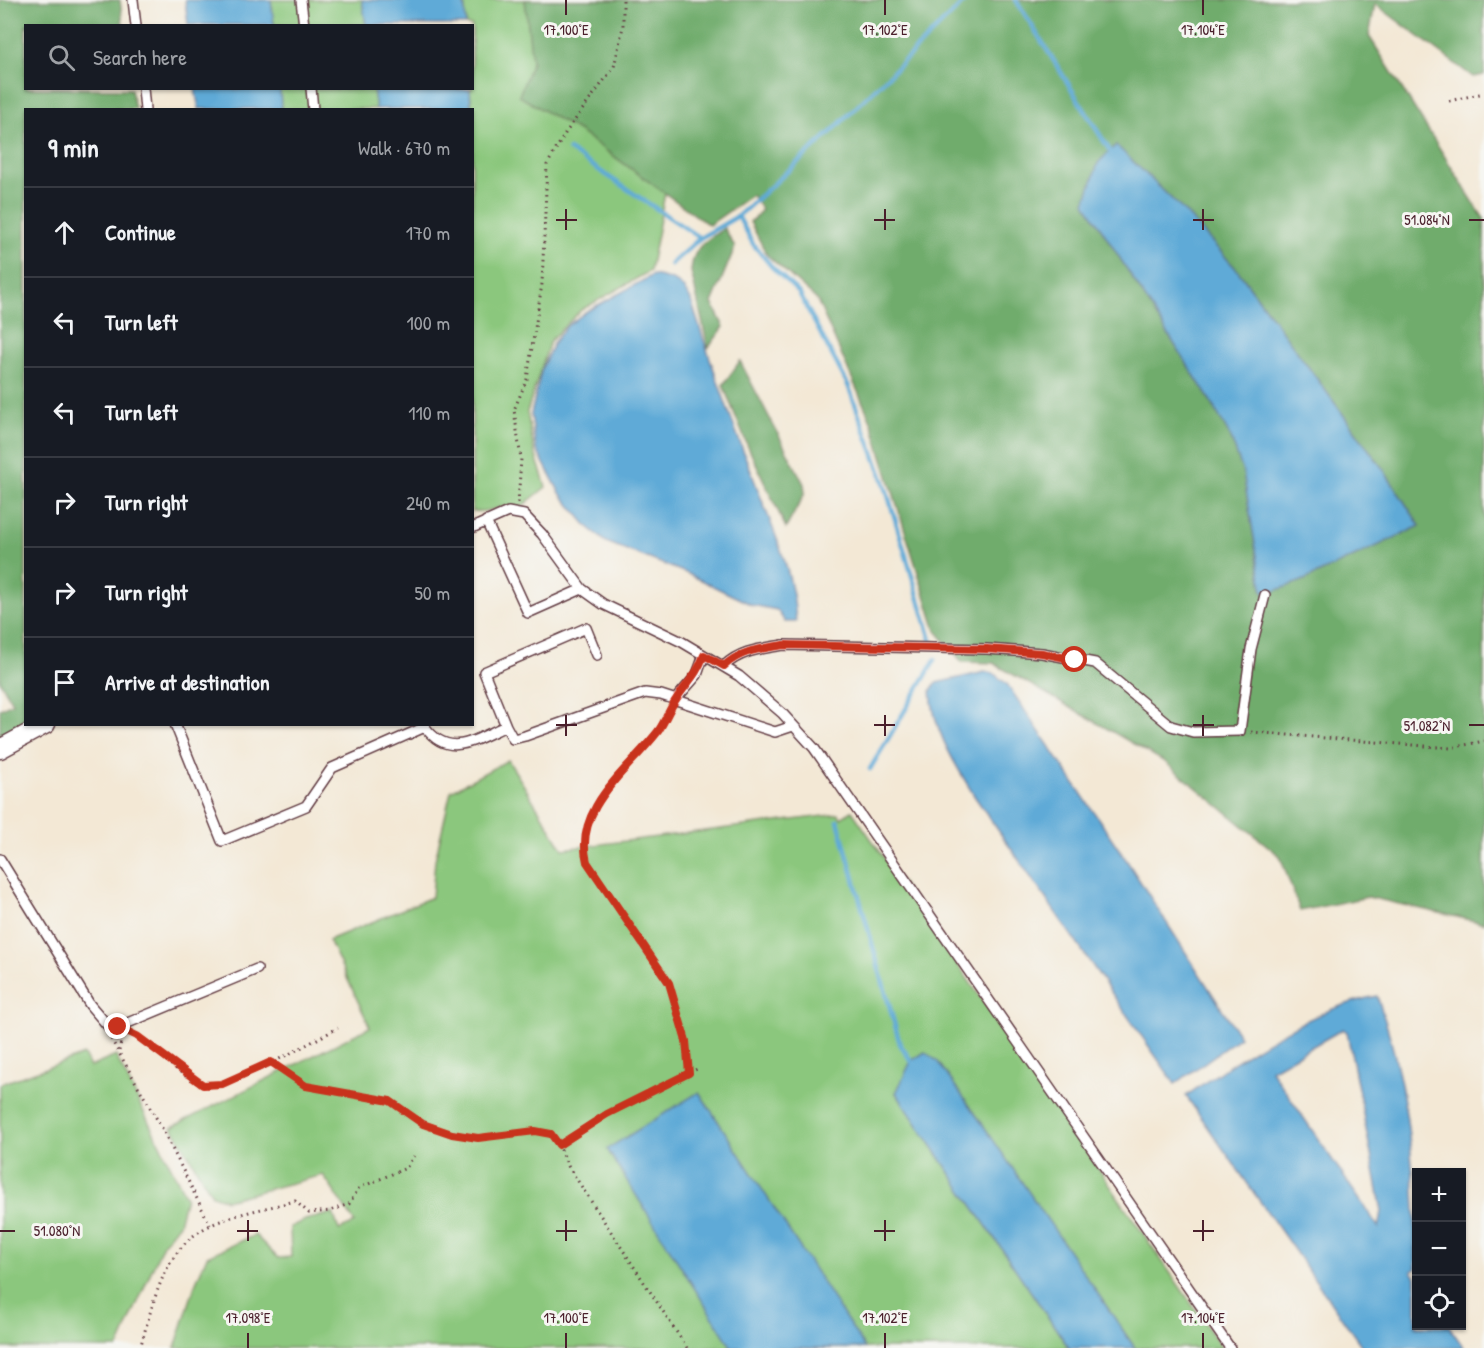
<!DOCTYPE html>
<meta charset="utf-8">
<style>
body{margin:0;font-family:"Patrick Hand",sans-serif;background:#242831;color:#f1f3f6}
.controls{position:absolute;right:18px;bottom:18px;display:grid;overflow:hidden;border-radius:0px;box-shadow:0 2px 4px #0004}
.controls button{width:54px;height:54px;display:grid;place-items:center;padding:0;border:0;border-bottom:2px solid #363941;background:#171b24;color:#f1f3f6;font:30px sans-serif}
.stop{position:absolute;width:18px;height:18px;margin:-14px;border:4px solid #c8321e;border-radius:50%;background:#fff}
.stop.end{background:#c8321e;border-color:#fff;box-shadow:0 2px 6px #0008}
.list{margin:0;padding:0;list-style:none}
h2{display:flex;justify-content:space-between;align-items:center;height:78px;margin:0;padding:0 24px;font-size:26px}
h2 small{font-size:20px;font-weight:400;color:#9ea1a6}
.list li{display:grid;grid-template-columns:39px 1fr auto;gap:18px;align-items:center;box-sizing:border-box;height:90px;padding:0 24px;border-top:2px solid #363941}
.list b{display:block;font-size:22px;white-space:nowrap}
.list em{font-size:20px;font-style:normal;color:#9ea1a6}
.icon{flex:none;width:33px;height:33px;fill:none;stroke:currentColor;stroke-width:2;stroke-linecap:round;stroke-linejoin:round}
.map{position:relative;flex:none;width:1484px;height:1348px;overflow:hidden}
.search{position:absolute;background:#171b24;box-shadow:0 2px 4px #0004;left:24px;top:24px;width:450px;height:66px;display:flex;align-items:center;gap:15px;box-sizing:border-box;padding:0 21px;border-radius:0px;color:#9ea1a6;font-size:22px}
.panel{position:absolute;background:#171b24;box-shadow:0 2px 4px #0004;left:24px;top:108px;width:450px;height:618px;border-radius:0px}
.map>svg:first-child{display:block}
.green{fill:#8bc77d;stroke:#6a7354;stroke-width:1.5}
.forest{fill:#70ac6c;stroke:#5d664c;stroke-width:1.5;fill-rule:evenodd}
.water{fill:#5faad7;stroke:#546481;stroke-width:1.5;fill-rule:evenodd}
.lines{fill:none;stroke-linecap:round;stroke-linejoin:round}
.stream{stroke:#5faad7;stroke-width:4.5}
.lane-casing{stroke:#633d44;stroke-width:12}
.street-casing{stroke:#633d44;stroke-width:21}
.path{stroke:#633d44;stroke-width:3;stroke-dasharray:1.5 4.5;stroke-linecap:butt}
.lane{stroke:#fff;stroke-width:9}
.street{stroke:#fff;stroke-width:18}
.route{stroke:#c8321e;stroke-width:8}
.ticks{fill:none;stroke:#4a1f2b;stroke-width:2}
.ticks-label{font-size:15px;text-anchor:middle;fill:#4a1f2b;stroke:#f6f6f2;stroke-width:6;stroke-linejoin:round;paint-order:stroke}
</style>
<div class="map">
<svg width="1484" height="1348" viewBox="0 0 1484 1348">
<rect width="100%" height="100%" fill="#f6f6f2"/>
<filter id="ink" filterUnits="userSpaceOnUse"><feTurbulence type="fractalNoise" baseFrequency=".0167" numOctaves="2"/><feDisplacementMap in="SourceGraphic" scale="12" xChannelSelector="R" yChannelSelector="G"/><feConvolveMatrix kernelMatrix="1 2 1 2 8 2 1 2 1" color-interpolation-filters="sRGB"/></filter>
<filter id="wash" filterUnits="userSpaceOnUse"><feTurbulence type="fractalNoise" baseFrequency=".008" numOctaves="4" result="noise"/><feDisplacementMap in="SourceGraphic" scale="24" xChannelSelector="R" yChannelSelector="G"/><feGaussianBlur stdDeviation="1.35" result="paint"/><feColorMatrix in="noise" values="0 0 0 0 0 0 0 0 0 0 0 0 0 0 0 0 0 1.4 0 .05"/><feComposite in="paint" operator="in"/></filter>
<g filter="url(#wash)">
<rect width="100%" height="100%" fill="#f3e8d5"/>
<path class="green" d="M 271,0 L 362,0 L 366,25 L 274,25 Z
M 464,0 L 659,0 L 694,43 L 650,271 L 581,310 L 550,341 L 527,412 L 534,450 L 546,487 L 520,508 C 504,503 490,514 472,511 L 472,110 L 470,89 L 472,88 L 472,26 L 466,25 Z
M 280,89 L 373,89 L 376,109 L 281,109 Z
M 508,760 L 563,849 L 839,814 L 841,818 L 852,811 L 1222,1348 L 1135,1348 L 938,1062 L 896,1093 L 1069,1348 L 175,1348 L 196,1282 L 207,1256 L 255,1235 L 278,1258 L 291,1257 L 290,1227 L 305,1220 L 333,1213 L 339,1230 L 355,1223 L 323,1175 L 226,1200 L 212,1195 L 172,1127 L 370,1027 L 329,940 L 432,897 L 435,860 L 451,791 Z
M 84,1055 L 90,1067 L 116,1056 L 186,1197 L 179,1224 L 163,1244 L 118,1348 L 0,1348 L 0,1084 Z"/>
<path class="forest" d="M 0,0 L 120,0 L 123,25 L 26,26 L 26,88 L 131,89 L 135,109 L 26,110 L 26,724 L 32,725 L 0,741 L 0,709 L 12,703 L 0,681 Z
M 525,0 L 1484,0 L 1484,75 L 1473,77 L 1375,4 L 1369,36 L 1484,219 L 1484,923 L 1368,897 L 1300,911 L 1280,856 L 1165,762 L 993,663 L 962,662 L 936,631 L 871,421 L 817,300 L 767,255 L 750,222 L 762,210 L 752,195 L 709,225 L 580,132 L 519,96 L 532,62 ZM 1116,145 L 1185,212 L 1238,271 L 1383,469 L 1420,526 L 1302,581 L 1263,592 L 1243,472 L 1231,438 L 1213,405 L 1085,203 Z
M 724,228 L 735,247 L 712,303 L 724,327 L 708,348 L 691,271 C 693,246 705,242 724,228 Z
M 740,361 L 804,484 L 805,493 L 786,528 L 748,447 L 723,385 Z"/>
<path class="water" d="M 185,0 L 271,0 L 274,25 L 188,25 Z
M 362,0 L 464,0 L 466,25 L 366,25 Z
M 195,89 L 280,89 L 281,109 L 199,109 Z
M 373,89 L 470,89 L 471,109 L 376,109 Z
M 1116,145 L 1185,212 L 1238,271 L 1383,469 L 1420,526 L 1302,581 L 1272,592 L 1263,592 L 1243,472 L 1231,438 L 1213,405 L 1085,203 L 1098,163 Z
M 653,275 C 674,279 681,281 691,300 C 710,362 732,422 755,482 C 772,528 794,572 796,622 L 785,622 L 777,610 L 752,605 L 686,573 L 606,542 L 587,526 L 560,493 L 536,449 L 531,414 L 542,368 L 554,342 L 567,326 L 587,311 Z
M 985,672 L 993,673 L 1007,684 L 1127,861 L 1240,1037 L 1175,1084 L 975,797 C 955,764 932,729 931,690 L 936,683 Z
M 1377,996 C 1408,1082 1417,1178 1416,1269 L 1412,1271 L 1416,1277 L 1416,1326 L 1449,1326 L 1464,1348 L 1363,1348 L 1186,1096 C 1240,1057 1312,1008 1377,996 ZM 1343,1029 L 1347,1032 L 1382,1211 L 1379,1228 L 1271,1070 Z
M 925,1052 L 938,1062 L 981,1122 L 1135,1348 L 1069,1348 L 896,1093 L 911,1061 Z
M 699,1092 L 865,1348 L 732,1348 L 607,1149 Z"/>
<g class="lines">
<path class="stream" d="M 1016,0 L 1110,151
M 569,150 L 700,238
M 738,216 L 753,244 L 772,267 L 799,293 L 848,385 L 884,482 L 932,643
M 671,264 L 700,238 L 738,216 L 829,134 L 966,0
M 870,769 L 935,660
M 838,821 L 900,1044 L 911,1061"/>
</g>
</g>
<g filter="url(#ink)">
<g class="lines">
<defs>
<path id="lane" d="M 133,0 L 136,26
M 301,0 L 304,26
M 143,88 L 145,110
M 311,88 L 313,110
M 486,521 L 528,613 L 582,589
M 472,528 L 508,512 L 524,515 L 542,534 L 582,589 L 603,604 L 682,642 L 739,676 L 782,713 L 814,748 L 1230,1348
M 724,666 C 741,650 760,649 783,645 L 987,649 L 1042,653 L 1095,663 L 1171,726 L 1193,732 L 1240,731 L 1251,649 L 1265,595
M 675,700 L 697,675 L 704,655
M 175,724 L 222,841 L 306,806 L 332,768 L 425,727 C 449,760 476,739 506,726 L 484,672 L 586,628 L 597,655
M 506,726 L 513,739 L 525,736 L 645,693 L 661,695 L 775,732 L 793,726
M 0,859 L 90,1005 L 108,1026 L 118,1027 L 257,969"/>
<path id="street" d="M 0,749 L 46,724"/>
</defs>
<use href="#lane" class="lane-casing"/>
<use href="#street" class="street-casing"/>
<path class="path" d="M 1449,101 L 1484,93
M 518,503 L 521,459 L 514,410 L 527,379 L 542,284 L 547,165 L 566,132 L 614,67 L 623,27 L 623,0
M 671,709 C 646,758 572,802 587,862 L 669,983 L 686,1041 L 689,1073
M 1251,732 L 1450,748 L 1484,741
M 133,1035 C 158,1047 177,1077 204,1085 C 225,1092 314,1040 338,1028
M 111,1039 L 162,1128 L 210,1225
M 117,1040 L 121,1042 L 119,1051
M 271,1062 L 306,1086 L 390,1101 L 423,1124 L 452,1134 L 478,1138 L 535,1131 L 551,1134 L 559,1145
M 140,1348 C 154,1302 163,1247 211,1225 C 237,1213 268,1208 295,1201 L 309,1213 L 330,1211 L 349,1204 L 359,1188 L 406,1168 L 414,1156
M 687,1348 L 568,1166 L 559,1145 L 607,1114 L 699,1068"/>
<use href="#lane" class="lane"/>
<use href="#street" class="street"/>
</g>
</g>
<g class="lines" filter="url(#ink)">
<path class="route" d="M 118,1027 L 137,1036 L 203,1085 L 222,1084 L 271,1062 L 306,1086 L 390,1101 L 423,1124 L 452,1134 L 478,1138 L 535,1131 L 551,1134 L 559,1145 L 607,1114 L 689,1073 L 686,1041 L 669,983 L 587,862 C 573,807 630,769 659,730 C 665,721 669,710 675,701 C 686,683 696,677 704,655 L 724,666 C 741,650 760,649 783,645 L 987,649 L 1042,653 L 1075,660"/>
</g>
<path class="ticks" d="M 566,0 L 566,15M 885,0 L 885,15M 1203,0 L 1203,15M 566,209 L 566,230M 885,209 L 885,230M 1203,209 L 1203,230M 556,220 L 577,220M 874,220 L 895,220M 1193,220 L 1214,220M 1469,220 L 1484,220M 566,715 L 566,736M 885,715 L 885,736M 1203,715 L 1203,736M 556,725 L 577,725M 874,725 L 895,725M 1193,725 L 1214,725M 1469,725 L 1484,725M 248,1220 L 248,1241M 566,1220 L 566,1241M 885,1220 L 885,1241M 1203,1220 L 1203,1241M 0,1231 L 15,1231M 237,1231 L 258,1231M 556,1231 L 577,1231M 874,1231 L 895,1231M 1193,1231 L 1214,1231M 248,1333 L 248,1348M 566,1333 L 566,1348M 885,1333 L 885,1348M 1203,1333 L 1203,1348"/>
<g class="ticks-label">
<text x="566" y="35">17.100°E</text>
<text x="885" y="35">17.102°E</text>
<text x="1203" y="35">17.104°E</text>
<text x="1427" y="225">51.084°N</text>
<text x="1427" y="731">51.082°N</text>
<text x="57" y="1236">51.080°N</text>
<text x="248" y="1323">17.098°E</text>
<text x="566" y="1323">17.100°E</text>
<text x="885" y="1323">17.102°E</text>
<text x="1203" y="1323">17.104°E</text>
</g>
</svg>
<div class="controls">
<button>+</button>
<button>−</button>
<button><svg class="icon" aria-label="locate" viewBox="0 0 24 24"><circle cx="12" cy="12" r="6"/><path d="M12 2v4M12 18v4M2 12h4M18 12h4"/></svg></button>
</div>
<div class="stop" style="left:1075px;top:660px"></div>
<div class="stop end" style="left:118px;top:1027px"></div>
<div class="search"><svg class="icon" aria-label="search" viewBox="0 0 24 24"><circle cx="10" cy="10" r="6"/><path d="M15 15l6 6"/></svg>Search here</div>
<section class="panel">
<h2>9 min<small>Walk · 670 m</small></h2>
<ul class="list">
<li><svg class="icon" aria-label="ahead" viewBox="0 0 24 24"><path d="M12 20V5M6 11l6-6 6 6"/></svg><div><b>Continue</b></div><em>170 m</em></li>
<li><svg class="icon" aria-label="left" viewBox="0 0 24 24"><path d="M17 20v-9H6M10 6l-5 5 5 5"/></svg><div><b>Turn left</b></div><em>100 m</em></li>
<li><svg class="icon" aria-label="left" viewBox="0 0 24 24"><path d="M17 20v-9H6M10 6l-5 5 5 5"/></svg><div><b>Turn left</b></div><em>110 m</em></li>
<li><svg class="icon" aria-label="right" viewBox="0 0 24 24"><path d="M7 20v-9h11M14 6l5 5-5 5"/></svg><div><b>Turn right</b></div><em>240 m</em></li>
<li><svg class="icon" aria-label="right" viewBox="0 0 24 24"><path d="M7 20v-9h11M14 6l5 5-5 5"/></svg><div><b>Turn right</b></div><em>50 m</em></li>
<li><svg class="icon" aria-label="arrive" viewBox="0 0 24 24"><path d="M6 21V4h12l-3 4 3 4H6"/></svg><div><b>Arrive at destination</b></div></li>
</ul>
</section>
</div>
